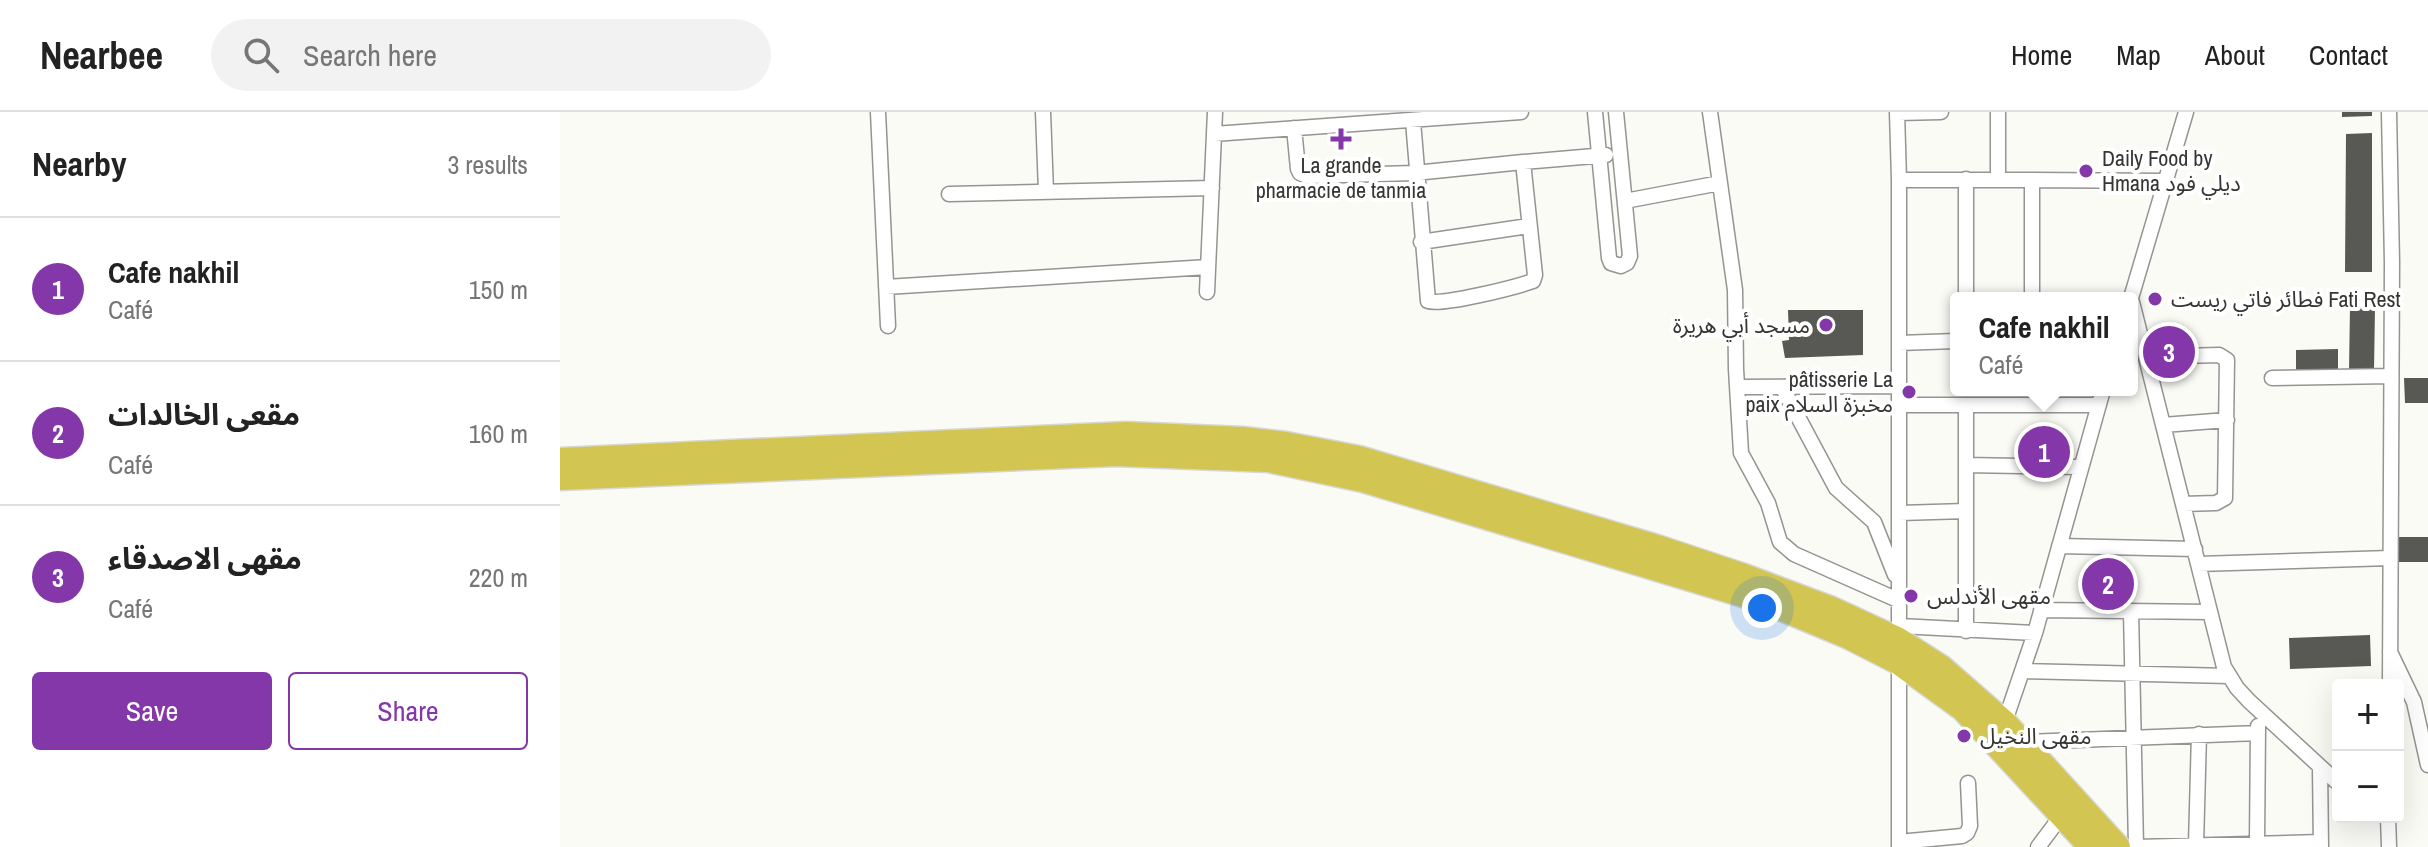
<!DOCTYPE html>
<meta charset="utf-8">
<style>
body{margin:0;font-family:"Archivo Narrow","Noto Sans Arabic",sans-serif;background:#f2f2f2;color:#222}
.controls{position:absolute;right:24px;bottom:24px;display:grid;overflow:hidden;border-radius:8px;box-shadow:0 8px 32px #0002}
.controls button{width:72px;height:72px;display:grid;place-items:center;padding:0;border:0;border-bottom:2px solid #e0e0e0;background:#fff;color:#222;font:40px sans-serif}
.you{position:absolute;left:1202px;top:496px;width:28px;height:28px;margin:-20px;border:6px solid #fff;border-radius:50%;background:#1a73e8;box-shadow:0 0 0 12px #1a73e833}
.badge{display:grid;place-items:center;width:52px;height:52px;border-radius:50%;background:#8437a8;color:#fff;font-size:26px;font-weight:700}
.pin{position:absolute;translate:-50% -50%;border:4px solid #fff;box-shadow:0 2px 8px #0006}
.popup{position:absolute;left:1390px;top:180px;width:188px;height:104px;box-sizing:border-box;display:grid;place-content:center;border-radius:8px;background:#fff;filter:drop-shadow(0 2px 6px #0005);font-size:26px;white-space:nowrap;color:#767676}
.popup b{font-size:30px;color:#222}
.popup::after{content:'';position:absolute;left:50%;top:100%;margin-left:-16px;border:16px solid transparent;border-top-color:#fff}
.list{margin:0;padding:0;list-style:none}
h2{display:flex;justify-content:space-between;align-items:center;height:104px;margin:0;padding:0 32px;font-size:34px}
h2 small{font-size:26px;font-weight:400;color:#767676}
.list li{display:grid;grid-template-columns:52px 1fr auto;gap:24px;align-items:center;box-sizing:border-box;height:144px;padding:0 32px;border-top:2px solid #e0e0e0}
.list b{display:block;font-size:30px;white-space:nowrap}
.list p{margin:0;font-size:26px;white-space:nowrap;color:#767676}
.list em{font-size:26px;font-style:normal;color:#767676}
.actions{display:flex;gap:16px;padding:24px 32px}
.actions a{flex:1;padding:18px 0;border:2px solid #8437a8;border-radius:8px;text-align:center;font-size:28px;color:#8437a8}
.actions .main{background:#8437a8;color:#fff}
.icon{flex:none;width:44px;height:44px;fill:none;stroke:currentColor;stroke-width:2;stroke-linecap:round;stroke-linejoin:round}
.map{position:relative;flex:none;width:1868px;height:735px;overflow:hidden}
header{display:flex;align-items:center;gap:48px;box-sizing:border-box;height:112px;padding:0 40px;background:#fff;border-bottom:2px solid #e0e0e0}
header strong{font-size:38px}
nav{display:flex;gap:44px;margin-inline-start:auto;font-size:28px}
.search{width:560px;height:72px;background:#f2f2f2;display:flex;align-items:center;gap:20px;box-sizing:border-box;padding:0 28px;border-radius:44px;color:#767676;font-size:30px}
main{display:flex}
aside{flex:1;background:#fff}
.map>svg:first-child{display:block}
.building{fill:#585854}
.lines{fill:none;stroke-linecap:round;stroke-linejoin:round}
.street-casing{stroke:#959490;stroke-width:17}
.highway-casing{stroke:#d7d7d6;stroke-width:27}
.street{stroke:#fff;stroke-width:14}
.highway{stroke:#d2c551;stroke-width:24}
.poi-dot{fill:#8437a8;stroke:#fff;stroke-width:3}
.labels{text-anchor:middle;stroke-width:8;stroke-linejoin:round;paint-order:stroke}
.poi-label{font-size:22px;fill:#353533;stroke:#fff;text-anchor:start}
</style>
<header>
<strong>Nearbee</strong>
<div class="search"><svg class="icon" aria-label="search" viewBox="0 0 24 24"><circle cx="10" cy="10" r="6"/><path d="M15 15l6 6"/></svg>Search here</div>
<nav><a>Home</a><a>Map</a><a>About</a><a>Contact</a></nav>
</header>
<main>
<aside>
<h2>Nearby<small>3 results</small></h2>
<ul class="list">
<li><span class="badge">1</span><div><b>Cafe nakhil</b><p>Café</p></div><em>150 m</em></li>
<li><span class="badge">2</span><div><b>مقعى الخالدات</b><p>Café</p></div><em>160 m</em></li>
<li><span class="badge">3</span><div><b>مقهى الاصدقاء</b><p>Café</p></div><em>220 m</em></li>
</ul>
<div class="actions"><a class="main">Save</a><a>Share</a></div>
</aside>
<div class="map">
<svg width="1868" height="735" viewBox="0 0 1868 735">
<rect width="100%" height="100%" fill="#fbfbf6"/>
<path class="building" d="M 1782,0 L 1812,0 L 1812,4 L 1782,5 Z
M 1812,21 L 1812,160 L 1785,160 L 1786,22 Z
M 1790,195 L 1815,196 L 1814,258 L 1789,258 Z
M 1228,198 L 1303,198 L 1303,243 L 1225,246 L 1222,229 L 1229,228 Z
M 1778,237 L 1778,260 L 1736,260 L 1736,238 Z
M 1844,266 L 1868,266 L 1868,291 L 1845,291 Z
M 1839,425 L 1868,425 L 1868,450 L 1838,450 Z
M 1810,523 L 1811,554 L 1730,557 L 1729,526 Z"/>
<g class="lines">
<defs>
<path id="street" d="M 318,0 L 328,214
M 483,0 L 486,80
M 1035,0 L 1049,146 L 1051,151 L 1061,154 L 1067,151 L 1070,144 L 1056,0
M 1150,0 L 1175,178 L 1176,257 L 1181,341 L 1208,391 L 1220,430 L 1234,442 L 1340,489
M 1337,0 L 1339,68 L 1339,735
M 1829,0 L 1832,151 L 1830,573
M 1337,1 L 1381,0
M 734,16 L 738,57 L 740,61 L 747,64 L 855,61 L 963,50 L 975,163 L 973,169 C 956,175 882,194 868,189 L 853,9
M 654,22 L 655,0
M 963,50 L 1046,43
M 1438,67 L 1438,0
M 1339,68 L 1472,68 L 1472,186
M 1472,68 L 1606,69
M 389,82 L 652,76
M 1065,89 L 1160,71
M 861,130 L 969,114
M 326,175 L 648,155
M 647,180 L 654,22 L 961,0
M 1406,186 L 1406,67
M 1571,186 L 1626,0
M 1572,190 L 1664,555 L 1677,576 L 1689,589 L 1778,671
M 1339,231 L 1396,229
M 1586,245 L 1659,243 L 1667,248 L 1665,386 L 1656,391 L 1623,392
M 1712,266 L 1831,264
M 1177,275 L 1339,274
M 1222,275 L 1276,376 L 1314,410 L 1335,463
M 1340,293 L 1539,293
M 1603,313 L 1667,308
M 1406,353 L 1521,355
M 1340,401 L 1406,399
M 1499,434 L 1635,437
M 1638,452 L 1830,446
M 1481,498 L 1650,500
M 1571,499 L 1576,735
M 1340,514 L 1475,521
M 1406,519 L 1406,293
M 1830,540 L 1854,590 L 1868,653
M 1463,559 L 1669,564
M 1443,615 L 1475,521 L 1543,278
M 1463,630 L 1698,621
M 1760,655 L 1761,735
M 1828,705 L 1829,735
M 1339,730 L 1402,724 L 1407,721 L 1410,714 L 1408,671
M 1697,731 L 1698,614
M 1636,733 L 1639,622
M 1478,735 L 1502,703
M 1577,735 L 1761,730"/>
<path id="highway" d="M 0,348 L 566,322 L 683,327 L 726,332 L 799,346 L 1097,435 L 1184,464 L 1272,497 L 1339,528 L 1381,555 L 1445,611 L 1558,735
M 0,366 L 556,342 L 708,348 L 803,368 L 1203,489 L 1289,525 L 1338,550 L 1403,597 L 1531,735"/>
</defs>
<use href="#street" class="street-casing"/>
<use href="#highway" class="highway-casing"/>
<use href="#street" class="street"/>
<use href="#highway" class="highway"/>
</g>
<g class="poi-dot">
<path d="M777 15h8v8h8v8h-8v8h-8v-8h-8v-8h8z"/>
<circle cx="1526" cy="59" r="8"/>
<circle cx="1595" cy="187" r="8"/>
<circle cx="1266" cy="213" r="8"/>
<circle cx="1349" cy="280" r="8"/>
<circle cx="1351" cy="484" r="8"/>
<circle cx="1404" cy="624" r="8"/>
</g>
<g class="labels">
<g class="poi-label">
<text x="1542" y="54">Daily Food by<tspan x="1542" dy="25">Hmana ديلي فود</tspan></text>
<text x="781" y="61" text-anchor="middle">La grande<tspan x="781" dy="25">pharmacie de tanmia</tspan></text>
<text x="1611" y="195">فطائر فاتي ريست Fati Rest</text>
<text x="1250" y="221" text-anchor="end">مسجد أبي هريرة</text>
<text x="1333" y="275" text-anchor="end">pâtisserie La<tspan x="1333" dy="25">paix مخبزة السلام</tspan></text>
<text x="1367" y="492">مقهى الأندلس</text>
<text x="1420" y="632">مقهى النخيل</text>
</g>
</g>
</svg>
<div class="controls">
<button>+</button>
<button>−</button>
</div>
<div class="you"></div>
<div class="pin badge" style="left:1484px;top:340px">1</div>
<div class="popup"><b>Cafe nakhil</b>Café</div>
<div class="pin badge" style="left:1548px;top:472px">2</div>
<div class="pin badge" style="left:1609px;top:240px">3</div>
</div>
</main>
